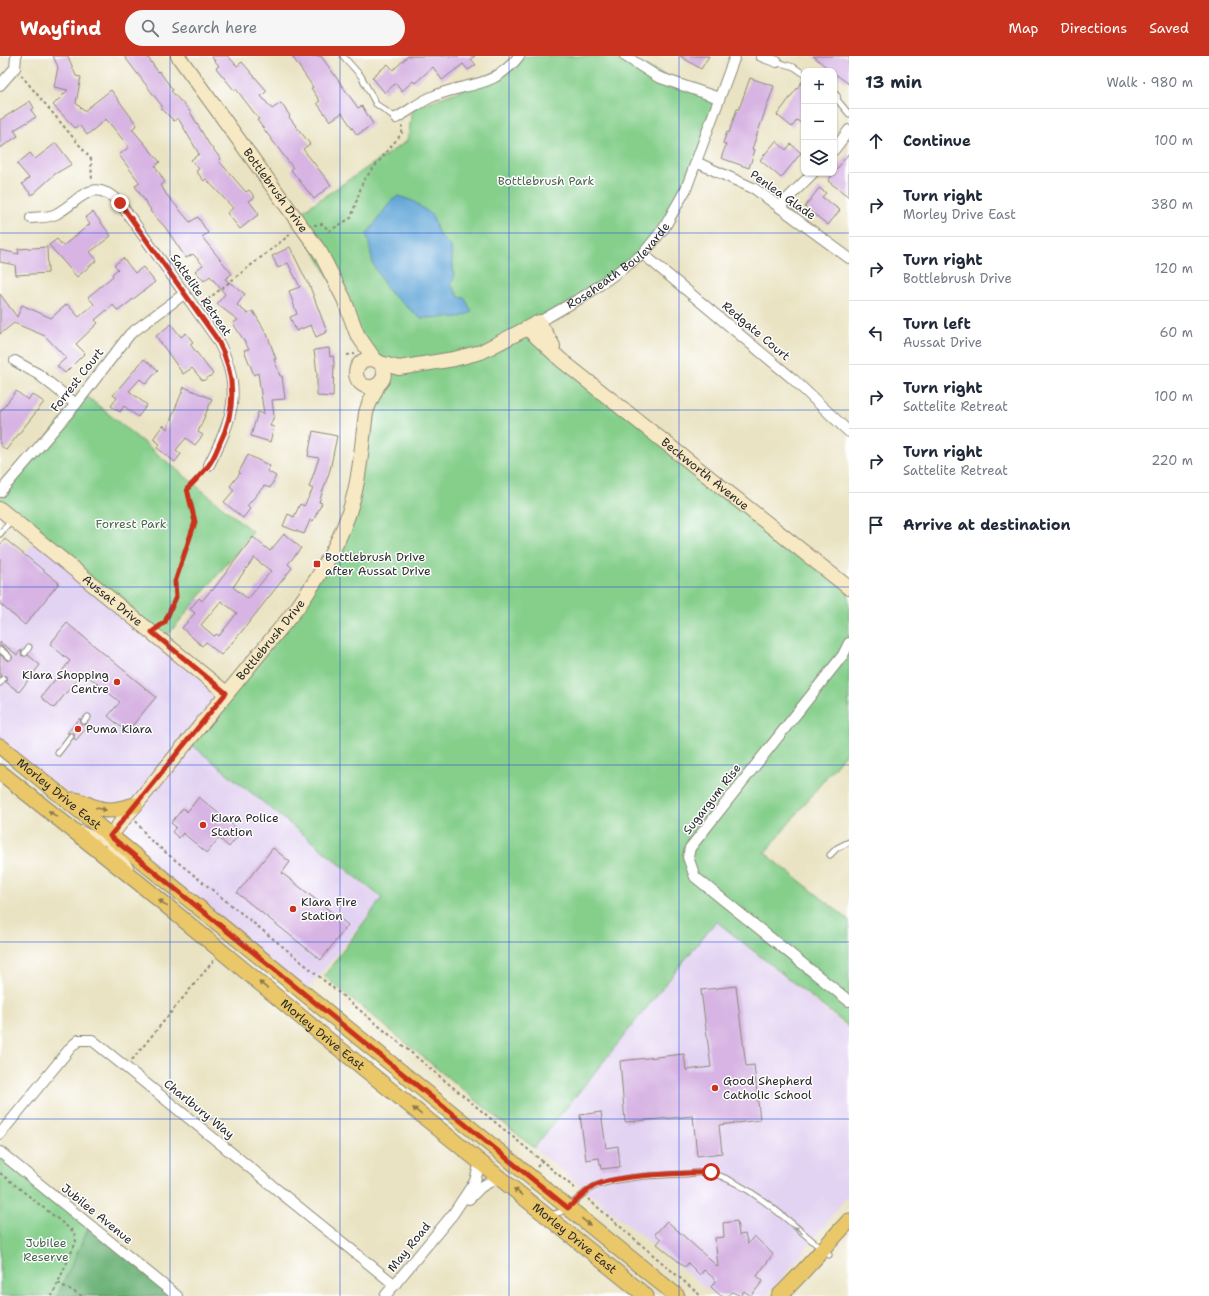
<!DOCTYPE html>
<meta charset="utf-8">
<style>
body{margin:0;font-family:"Shantell Sans",sans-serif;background:#f6f6f7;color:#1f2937}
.controls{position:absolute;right:12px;top:12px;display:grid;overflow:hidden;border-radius:8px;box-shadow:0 1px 3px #0004}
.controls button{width:36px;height:36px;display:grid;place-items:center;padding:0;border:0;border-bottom:1px solid #e0e1e3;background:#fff;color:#1f2937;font:20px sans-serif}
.stop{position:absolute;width:12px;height:12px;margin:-9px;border:3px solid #c8321e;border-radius:50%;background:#fff}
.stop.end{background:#c8321e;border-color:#fff;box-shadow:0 1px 4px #0008}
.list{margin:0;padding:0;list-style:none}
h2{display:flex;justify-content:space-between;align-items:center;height:52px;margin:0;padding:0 16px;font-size:17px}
h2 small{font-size:13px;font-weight:400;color:#747a83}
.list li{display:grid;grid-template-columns:26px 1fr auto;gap:12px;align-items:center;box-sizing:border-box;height:64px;padding:0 16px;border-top:1px solid #e0e1e3}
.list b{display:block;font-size:15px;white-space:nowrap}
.list p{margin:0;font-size:13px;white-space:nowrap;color:#747a83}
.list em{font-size:13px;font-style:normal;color:#747a83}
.icon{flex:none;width:22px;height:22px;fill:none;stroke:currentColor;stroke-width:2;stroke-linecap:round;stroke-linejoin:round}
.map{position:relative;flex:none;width:849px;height:1240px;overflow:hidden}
header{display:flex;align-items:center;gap:24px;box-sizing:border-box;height:56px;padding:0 20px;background:#c8321e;color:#fff}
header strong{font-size:19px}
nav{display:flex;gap:22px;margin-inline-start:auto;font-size:14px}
.search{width:280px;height:36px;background:#f6f6f7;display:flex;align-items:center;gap:10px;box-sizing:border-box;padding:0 14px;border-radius:22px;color:#747a83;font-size:15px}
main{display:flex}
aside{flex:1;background:#fff}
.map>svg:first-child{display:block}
.built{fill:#e3d3f2}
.green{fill:#85cf8b;stroke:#587d5b;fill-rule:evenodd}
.forest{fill:#6cb277;stroke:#4c6e51}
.water{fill:#64a7d8;stroke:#486982}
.building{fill:#d7b4e3;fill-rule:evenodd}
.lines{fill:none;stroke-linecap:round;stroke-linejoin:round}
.lane-casing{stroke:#8a8777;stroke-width:7}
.street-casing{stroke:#8a8777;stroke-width:12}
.secondary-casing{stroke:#8a8777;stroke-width:16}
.primary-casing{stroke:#8a8777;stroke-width:17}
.path{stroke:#8a8777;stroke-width:2;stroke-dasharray:3 3;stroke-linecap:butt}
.lane{stroke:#fff;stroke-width:5}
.street{stroke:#fff;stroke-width:10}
.secondary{stroke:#f7e9c3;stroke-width:14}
.primary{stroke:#eac769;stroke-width:15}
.oneway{fill:#8a794a}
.oneway2{fill:#a0a0a0}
.route{stroke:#c8321e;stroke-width:5}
.grid{fill:none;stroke:#1d4ed8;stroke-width:1;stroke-opacity:0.55}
.poi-dot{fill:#c8321e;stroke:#fff;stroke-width:1.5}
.labels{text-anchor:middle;stroke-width:3;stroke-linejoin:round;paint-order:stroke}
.park-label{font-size:12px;fill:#4a644d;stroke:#fff}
.street-label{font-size:12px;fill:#2b2b2b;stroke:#fff}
.poi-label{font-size:12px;fill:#2b2b2b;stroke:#fff;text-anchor:start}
</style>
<header>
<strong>Wayfind</strong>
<div class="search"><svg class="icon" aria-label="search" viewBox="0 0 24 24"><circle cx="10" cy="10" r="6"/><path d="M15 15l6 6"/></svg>Search here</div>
<nav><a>Map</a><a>Directions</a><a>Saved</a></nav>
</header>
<main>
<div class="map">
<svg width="849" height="1240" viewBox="0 0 849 1240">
<rect width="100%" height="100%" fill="#fff"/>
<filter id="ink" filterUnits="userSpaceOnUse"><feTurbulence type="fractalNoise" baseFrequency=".025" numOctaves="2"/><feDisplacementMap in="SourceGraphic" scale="8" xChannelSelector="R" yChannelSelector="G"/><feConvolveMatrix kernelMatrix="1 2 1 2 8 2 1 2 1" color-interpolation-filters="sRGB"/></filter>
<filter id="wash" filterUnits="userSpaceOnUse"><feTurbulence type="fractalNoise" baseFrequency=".012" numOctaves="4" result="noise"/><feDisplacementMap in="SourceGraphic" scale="16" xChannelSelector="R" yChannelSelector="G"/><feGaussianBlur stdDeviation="0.9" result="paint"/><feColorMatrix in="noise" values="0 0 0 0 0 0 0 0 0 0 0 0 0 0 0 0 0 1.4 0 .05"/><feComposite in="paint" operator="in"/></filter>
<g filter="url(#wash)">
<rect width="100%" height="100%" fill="#eae3c3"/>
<path class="built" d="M 37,483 L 226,637 L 187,685 L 382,843 L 304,938 L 110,780 L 134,750 L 85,748 L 0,690 L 0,528 Z
M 716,865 L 849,973 L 849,1138 L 777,1229 L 765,1240 L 715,1240 L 534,1092 Z"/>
<path class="green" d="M 519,0 L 626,0 L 634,6 L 719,42 L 686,133 L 643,198 L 528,273 L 849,532 L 849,693 L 765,797 L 849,864 L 849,971 L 716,865 L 534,1092 L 324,920 L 382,842 L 187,685 L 297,552 L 345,467 L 367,356 L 384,322 L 398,312 L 375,305 L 295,160 L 407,85 L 413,52 L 475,29 ZM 391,145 L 432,159 L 439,179 L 451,191 L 454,221 L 451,228 L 459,241 L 382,158 Z
M 84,338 L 253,476 L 163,585 L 0,453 L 0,436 Z
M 0,1096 L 177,1240 L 0,1240 Z"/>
<path class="forest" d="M 90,1169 L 177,1240 L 57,1240 Z"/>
<path class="water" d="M 398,140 L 413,145 L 432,159 L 439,179 L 451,191 L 454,221 L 451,228 L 459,241 L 465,242 L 472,256 L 461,261 L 420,262 L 388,235 L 373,208 L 367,178 L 391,145 Z"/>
<g id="blocks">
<path class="building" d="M 53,0 L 68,0 L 76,20 L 81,21 L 76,47 L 84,55 L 111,34 L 137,69 L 132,73 L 160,106 L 155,110 L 165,126 L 161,129 L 166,138 L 190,166 L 198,161 L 208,177 L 202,181 L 232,218 L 225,223 L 245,238 L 237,249 L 248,258 L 253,255 L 267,278 L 276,303 L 274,303 L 280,320 L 282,320 L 285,343 L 272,344 L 274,360 L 270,370 L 274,371 L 270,386 L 251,380 L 258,356 L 264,358 L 258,317 L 254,319 L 244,294 L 249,293 L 233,267 L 238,264 L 217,248 L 225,238 L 210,220 L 204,225 L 195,215 L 203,209 L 193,198 L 186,202 L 165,171 L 150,155 L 151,154 L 135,130 L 140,127 L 119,99 L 129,91 L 106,63 L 87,79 L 79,69 L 75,72 L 53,49 L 68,34 L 54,31 L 58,11 Z
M 124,0 L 147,0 L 158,16 L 159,15 L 173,34 L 171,35 L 189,54 L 209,88 L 221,103 L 219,105 L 246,136 L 249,134 L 255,141 L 249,145 L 259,158 L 240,173 L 227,157 L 233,152 L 206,123 L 204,125 L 196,115 L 199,113 L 191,104 L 199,98 L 178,62 L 174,65 L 161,52 L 162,50 Z
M 211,0 L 228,0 L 237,10 L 242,6 L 267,35 L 261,40 L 272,53 L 281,47 L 290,60 L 289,61 L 310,88 L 303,93 L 331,129 L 314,143 L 291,114 L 293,112 L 257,64 L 259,63 L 236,33 L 234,34 L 216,12 L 219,10 Z
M 292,0 L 321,0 L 358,52 L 362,50 L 373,68 L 357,79 L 342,57 L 330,65 L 317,47 L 320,45 L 311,32 L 313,31 Z
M 408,0 L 475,0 L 471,3 L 476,9 L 468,14 L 463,8 L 442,24 L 433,11 L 415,27 L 413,25 L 402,35 L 396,27 L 385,37 L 372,21 L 388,8 L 393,14 Z
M 680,0 L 709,0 L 701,13 Z
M 813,0 L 849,0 L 849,28 L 834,17 L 834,15 L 831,15 Z
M 750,22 L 774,30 L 752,93 L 755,94 L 749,112 L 721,102 L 726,89 L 723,87 L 727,76 L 729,77 L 737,53 L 739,53 Z
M 804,23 L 804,70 L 797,64 L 792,71 L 777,59 Z
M 30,45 L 34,52 L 31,54 L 36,61 L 14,74 L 18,80 L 0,92 L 0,64 Z
M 776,85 L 786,94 L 791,88 L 801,97 L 781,122 L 760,104 Z
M 56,87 L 72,108 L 55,118 L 32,139 L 22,128 L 29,122 L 17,108 L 30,97 L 35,103 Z
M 849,97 L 849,141 L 828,125 Z
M 819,132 L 826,137 L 822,141 L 840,154 L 828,169 L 805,151 Z
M 93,156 L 111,180 L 90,196 L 97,204 L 77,221 L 49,189 L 57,183 L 63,190 L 90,168 L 85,162 Z
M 47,191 L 48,217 L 16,219 L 15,209 L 0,206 L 0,194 L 19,198 L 18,193 Z
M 290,191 L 308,228 L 309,228 L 327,276 L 316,281 L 311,269 L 296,275 L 290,261 L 297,258 L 289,235 L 300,231 L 288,207 L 278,212 L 272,200 Z
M 123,202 L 135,217 L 143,211 L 155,226 L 118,255 L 113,249 L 95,264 L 98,267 L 76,288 L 85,297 L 65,317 L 57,310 L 66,302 L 45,280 L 14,267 L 0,278 L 0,238 L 17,261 L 22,249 L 51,262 L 67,248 L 79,261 L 94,248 L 88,241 L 113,220 L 112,218 L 118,213 L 114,209 Z
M 171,268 L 181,281 L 186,277 L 193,286 L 190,288 L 213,318 L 203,325 L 192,312 L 183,318 L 156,280 Z
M 329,292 L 330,301 L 333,300 L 334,307 L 333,341 L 317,340 L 317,317 L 314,294 Z
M 144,303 L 158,314 L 146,328 L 140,323 L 129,335 L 147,349 L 138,361 L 124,350 L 120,356 L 111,350 L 117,342 L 113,339 Z
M 184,331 L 212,343 L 198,376 L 203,379 L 195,389 L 186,382 L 176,394 L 181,398 L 175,406 L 157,392 L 160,388 L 153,383 L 163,369 L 167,373 Z
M 16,335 L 28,344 L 32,338 L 44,346 L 6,394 L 0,389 L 0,356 Z
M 313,375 L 337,380 L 330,414 L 319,446 L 322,447 L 313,465 L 310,464 L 304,478 L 283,470 L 288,458 L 294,461 L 300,448 L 304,450 L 313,433 L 309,431 L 319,402 L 308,400 Z
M 248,399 L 270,410 L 267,415 L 276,420 L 270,432 L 264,430 L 247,450 L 250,453 L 243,462 L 224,446 L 234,434 L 230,430 L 240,417 L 239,416 Z
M 284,478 L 301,492 L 288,508 L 292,512 L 238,580 L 221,599 L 206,586 L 202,590 L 182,572 L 195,557 L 190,553 L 199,542 L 202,545 L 211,534 L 212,535 L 253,481 L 270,495 ZM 254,502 L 271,515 L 248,543 L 233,531 ZM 221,545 L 237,557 L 219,580 L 217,578 L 214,580 L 201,569 Z
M 5,483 L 59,527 L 25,569 L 0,548 L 0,489 Z
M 67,567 L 156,641 L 127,676 L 108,660 L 120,646 L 83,616 L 54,652 L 41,641 L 70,605 L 50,588 Z
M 0,586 L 17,599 L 21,594 L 22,600 L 28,599 L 40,609 L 19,636 L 6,626 L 6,620 L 0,620 L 0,598 L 8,605 L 13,601 L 4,591 L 0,590 Z
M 80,662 L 81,668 L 89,669 L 76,684 L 74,683 L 74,677 L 67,677 Z
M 199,741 L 241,776 L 229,791 L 219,782 L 207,797 L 183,777 L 179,782 L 172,776 L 176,771 L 171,767 L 183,752 L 187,756 Z
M 273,792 L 290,806 L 282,817 L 348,869 L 321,904 L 237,837 Z
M 736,930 L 746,1010 L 754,1009 L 760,1064 L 719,1069 L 722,1097 L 697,1100 L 693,1060 L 625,1066 L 620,1005 L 684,998 L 686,1014 L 711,1011 L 701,934 Z
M 601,1056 L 606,1092 L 618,1090 L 620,1111 L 601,1113 L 599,1102 L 586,1104 L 580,1059 Z
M 667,1165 L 718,1211 L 715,1182 L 724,1181 L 723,1167 L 737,1165 L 739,1179 L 745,1178 L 748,1188 L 754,1180 L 773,1198 L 757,1220 L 763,1225 L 751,1240 L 744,1235 L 741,1240 L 732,1236 L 727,1240 L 721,1240 L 711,1231 L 716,1224 L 704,1214 L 700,1219 L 688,1207 L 685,1211 L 657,1188 L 661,1183 L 655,1178 Z"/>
</g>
</g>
<g filter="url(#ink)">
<use href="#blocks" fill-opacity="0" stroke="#8a8777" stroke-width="1"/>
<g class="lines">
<defs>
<path id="lane" d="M 343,0 L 361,20 L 376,48 L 396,62
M 777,6 L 794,11 L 804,18
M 835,41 L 849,58
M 0,478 L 12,463
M 1,594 L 9,601
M 25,597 L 29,591
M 0,627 L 3,623
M 84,665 L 88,661
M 58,697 L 71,680
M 830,799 L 837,792 L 849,786
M 549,1158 C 570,1159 579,1135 598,1129 C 626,1120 658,1119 688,1118 C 695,1117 706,1115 712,1117 C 754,1130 795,1171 829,1199"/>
<g id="street">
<path d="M 625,0 L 658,21 L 719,42"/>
<path d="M 761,0 L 777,6"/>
<path d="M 0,29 L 15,12 L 16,0"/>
<path d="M 834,40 L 835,41"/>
<path d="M 396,62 C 409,55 421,45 434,40 C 468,26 493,33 519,0"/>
<path d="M 834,94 L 849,74"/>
<path d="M 696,106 L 755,133 L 849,202"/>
<path d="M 779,151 L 813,117"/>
<path d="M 31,162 C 39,161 48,162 56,158 C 82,144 91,119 120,147 L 217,283 C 244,333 233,362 209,409"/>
<path d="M 643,198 L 793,323 L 849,376"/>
<path id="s1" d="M 539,266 L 586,239 L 622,213 L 643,198 L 664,172 L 686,133 L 735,0"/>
<path d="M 15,305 L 38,318 L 76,348"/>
<path d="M 0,436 L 76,348 L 130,278 L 184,238"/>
<path d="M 849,587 L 843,599 L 690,792 L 688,801 L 695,821 L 849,945"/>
<path d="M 0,1078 L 72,990 L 79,984 L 92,984 L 395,1229"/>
<path d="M 0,1096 L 177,1240"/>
<path d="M 469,1143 L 481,1131 L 499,1121"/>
<path d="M 385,1240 L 453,1158 L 475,1125 L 480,1106"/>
</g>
<g id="secondary">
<path id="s2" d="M 178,0 L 320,196 L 344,243 L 357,278 L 375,304"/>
<path id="s3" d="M 528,273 L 561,304 L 849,532"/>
<circle cx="370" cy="317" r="14"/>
<path d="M 380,307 L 399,312 L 454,303 L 481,296 L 539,266 L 553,290"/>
<path id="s4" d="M 0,453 L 226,637"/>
<path id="s5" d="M 80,777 C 91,783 98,785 110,780 L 297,552 C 321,518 344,481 354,439 C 361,412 362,385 366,357 C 368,348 374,338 378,329"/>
<path d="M 110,780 L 115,799 L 126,812"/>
</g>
<g id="primary">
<path id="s6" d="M 0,690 L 677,1240"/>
<path id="s7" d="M 0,716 L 138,826 L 325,981 L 646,1240"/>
<path d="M 72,744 C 80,743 87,749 94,751 C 109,757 120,753 135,749"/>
<path d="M 779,1240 C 804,1216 825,1190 849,1165"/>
</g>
</defs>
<use href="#lane" class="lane-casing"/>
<use href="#street" class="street-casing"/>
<use href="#secondary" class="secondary-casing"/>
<use href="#primary" class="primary-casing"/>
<path class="path" d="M 21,19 L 91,103 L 92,125
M 314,169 L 323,168 L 329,175 L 351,162 L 363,125 L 402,77 L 402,70
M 203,247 L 292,177
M 347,299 L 355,298
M 161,570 L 165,566 L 176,541 L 175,526 L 195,466 L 187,433 L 202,417
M 136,765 L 149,783 L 292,898 L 577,1134
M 132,1004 L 214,904
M 537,1111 L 543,1104
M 0,1117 L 74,1176 L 76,1186 L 52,1240
M 588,1143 L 701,1240
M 58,1227 L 82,1240"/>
<use href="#lane" class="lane"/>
<use href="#street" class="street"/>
<use href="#secondary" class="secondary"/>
<use href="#primary" class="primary"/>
</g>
<defs><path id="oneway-solid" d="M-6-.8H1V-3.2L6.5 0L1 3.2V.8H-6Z"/></defs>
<g class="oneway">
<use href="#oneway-solid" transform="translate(101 753) rotate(14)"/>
<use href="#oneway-solid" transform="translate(53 758) rotate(-142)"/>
<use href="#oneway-solid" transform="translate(163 847) rotate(-140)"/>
<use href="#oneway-solid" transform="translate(263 929) rotate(-141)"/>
<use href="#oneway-solid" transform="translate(417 1055) rotate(-141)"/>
<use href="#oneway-solid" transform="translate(518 1136) rotate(-141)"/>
<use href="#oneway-solid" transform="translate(586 1166) rotate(39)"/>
</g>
<use class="oneway2" href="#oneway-solid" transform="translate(798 1174) rotate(-141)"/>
</g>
<g class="lines" filter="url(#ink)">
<path class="route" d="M 120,147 L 217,283 C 236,318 237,353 219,389 C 216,396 213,404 208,410 C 202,418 194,426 187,433 L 195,466 L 175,526 L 176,541 L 165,566 L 152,576 L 226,637 L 110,780 L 568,1152 C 577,1144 584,1136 594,1130 C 617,1118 683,1118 711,1116"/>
</g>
<path class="grid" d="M 170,0 L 170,1240M 340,0 L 340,1240M 509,0 L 509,1240M 679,0 L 679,1240M 0,177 L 849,177M 0,354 L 849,354M 0,531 L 849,531M 0,709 L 849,709M 0,886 L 849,886M 0,1063 L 849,1063"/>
<g class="poi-dot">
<rect x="313" y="504" width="8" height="8" rx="2"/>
<circle cx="117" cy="626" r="4"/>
<circle cx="78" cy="673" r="4"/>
<circle cx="203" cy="769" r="4"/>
<circle cx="293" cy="853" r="4"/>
<circle cx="715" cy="1032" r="4"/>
</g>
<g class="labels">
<g class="park-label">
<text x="546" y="129">Bottlebrush Park</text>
<text x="131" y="472">Forrest Park</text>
<text x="46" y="1191">Jubilee<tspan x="46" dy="14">Reserve</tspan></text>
</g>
<g class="street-label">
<text dy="4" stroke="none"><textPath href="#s2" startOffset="166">Bottlebrush Drive</textPath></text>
<text transform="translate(783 139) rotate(35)" y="4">Penlea Glade</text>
<text dy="4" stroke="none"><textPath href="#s1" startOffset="98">Roseheath Boulevarde</textPath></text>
<text transform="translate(201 239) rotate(55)" y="4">Sattelite Retreat</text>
<text transform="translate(756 275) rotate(40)" y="4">Redgate Court</text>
<text transform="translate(77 324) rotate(-52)" y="4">Forrest Court</text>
<text dy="4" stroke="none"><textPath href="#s3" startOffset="229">Beckworth Avenue</textPath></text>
<text dy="4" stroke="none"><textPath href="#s4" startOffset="145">Aussat Drive</textPath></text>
<text dy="4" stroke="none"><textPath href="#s5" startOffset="285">Bottlebrush Drive</textPath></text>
<text dy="4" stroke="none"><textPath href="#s6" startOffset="76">Morley Drive East</textPath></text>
<text transform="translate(712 743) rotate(-52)" y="4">Sugargum Rise</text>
<text dy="4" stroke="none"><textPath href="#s7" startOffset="416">Morley Drive East</textPath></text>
<text transform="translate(199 1053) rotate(39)" y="4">Charlbury Way</text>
<text transform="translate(97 1158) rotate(39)" y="4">Jubilee Avenue</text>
<text dy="4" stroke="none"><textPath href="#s7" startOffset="740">Morley Drive East</textPath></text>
<text transform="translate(409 1191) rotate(-51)" y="4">May Road</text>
</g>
<g class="poi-label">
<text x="325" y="505">Bottlebrush Drive<tspan x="325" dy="14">after Aussat Drive</tspan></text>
<text x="109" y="623" text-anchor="end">Kiara Shopping<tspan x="109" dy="14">Centre</tspan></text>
<text x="86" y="677">Puma Kiara</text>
<text x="211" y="766">Kiara Police<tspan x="211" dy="14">Station</tspan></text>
<text x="301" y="850">Kiara Fire<tspan x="301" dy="14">Station</tspan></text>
<text x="723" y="1029">Good Shepherd<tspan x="723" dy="14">Catholic School</tspan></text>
</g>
</g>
</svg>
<div class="controls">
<button>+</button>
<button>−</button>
<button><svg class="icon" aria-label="layers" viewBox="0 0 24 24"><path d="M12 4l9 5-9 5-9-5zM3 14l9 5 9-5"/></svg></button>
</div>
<div class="stop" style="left:711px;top:1116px"></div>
<div class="stop end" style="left:120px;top:147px"></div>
</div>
<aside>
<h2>13 min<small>Walk · 980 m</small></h2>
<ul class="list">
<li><svg class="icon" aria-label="ahead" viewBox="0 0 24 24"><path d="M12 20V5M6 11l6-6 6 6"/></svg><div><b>Continue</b></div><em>100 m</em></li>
<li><svg class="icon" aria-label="right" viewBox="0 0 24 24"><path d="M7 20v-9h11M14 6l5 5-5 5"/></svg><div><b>Turn right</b><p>Morley Drive East</p></div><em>380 m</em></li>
<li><svg class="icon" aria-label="right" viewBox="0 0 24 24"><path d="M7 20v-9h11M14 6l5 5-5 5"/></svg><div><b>Turn right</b><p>Bottlebrush Drive</p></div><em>120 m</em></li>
<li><svg class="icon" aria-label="left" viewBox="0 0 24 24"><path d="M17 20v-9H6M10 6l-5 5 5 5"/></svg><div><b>Turn left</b><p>Aussat Drive</p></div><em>60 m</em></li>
<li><svg class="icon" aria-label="right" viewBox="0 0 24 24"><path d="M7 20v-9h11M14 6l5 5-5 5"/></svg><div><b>Turn right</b><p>Sattelite Retreat</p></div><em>100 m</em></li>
<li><svg class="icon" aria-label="right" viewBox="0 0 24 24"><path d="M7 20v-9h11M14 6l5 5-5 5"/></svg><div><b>Turn right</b><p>Sattelite Retreat</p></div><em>220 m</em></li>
<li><svg class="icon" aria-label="arrive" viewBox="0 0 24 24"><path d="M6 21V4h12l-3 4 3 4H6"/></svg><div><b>Arrive at destination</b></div></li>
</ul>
</aside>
</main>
